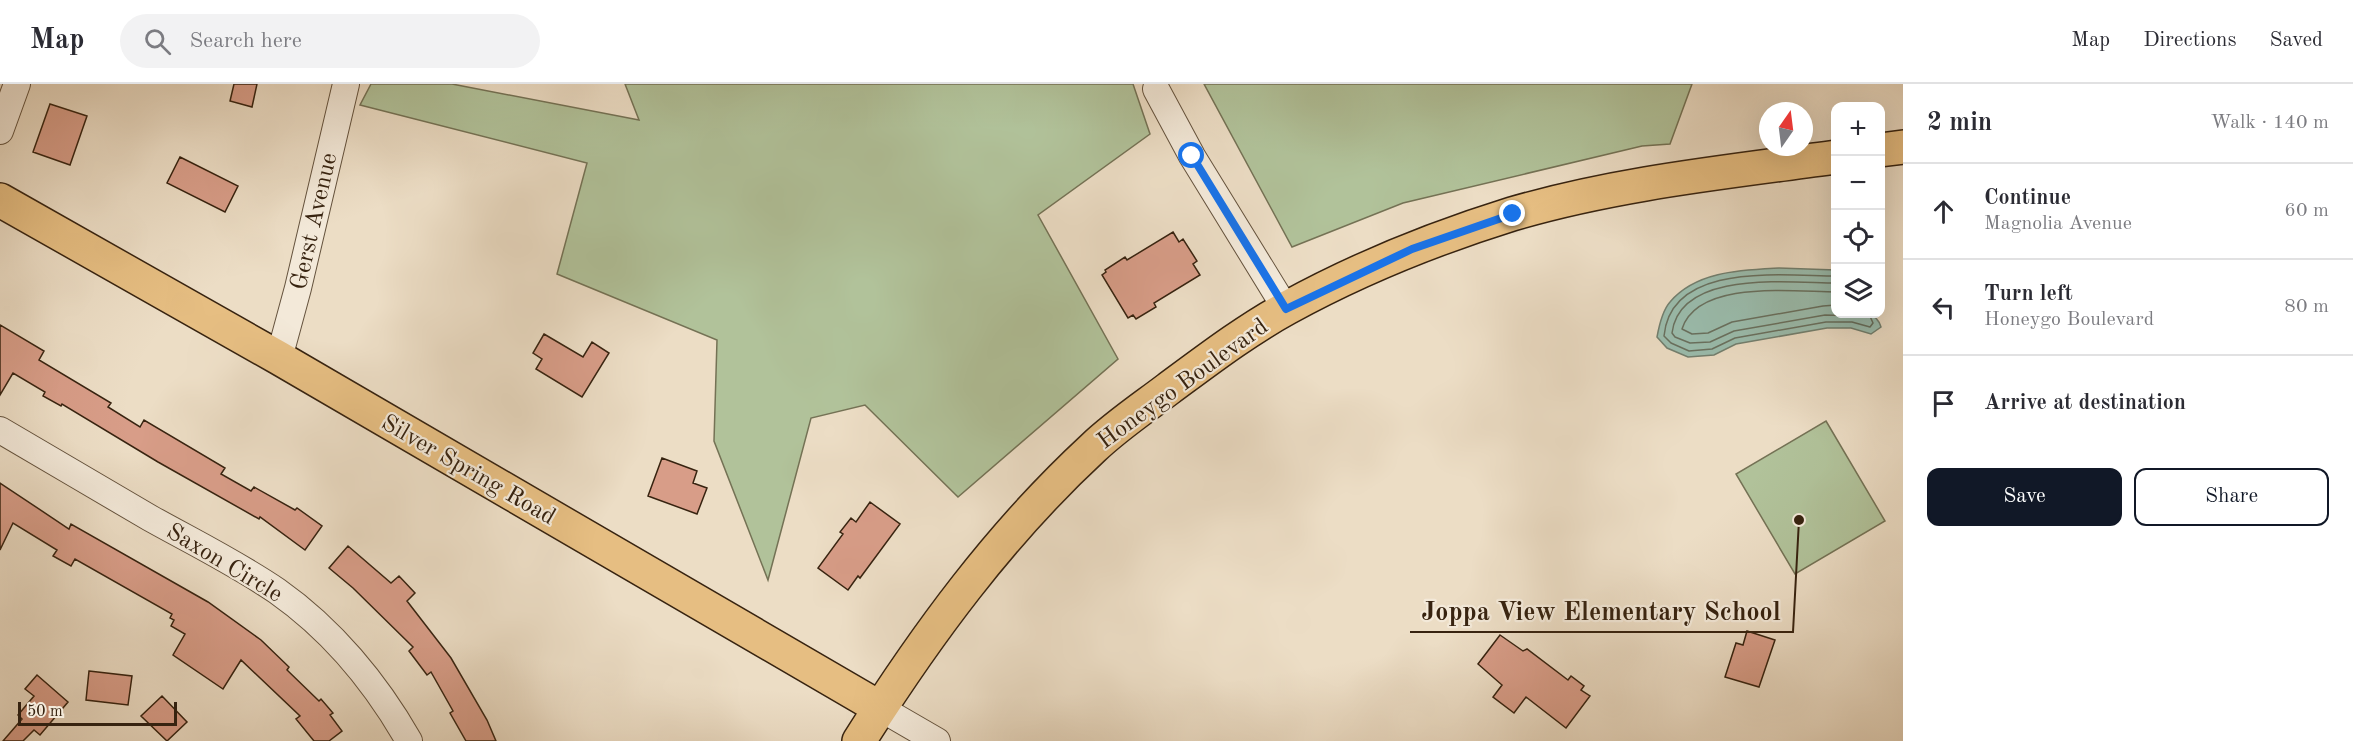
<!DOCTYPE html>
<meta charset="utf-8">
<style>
body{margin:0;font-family:"Old Standard TT",serif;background:#f2f2f3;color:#2b2b33}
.controls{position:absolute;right:18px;top:18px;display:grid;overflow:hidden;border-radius:12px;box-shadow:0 6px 24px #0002}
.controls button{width:54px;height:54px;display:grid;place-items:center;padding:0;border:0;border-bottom:2px solid #e1e1e2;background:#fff;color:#2b2b33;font:30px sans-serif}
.compass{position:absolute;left:1759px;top:18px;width:54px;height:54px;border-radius:50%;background:#fff;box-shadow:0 6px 24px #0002;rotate:14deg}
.scale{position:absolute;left:18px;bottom:15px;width:159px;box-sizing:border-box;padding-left:6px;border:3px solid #372310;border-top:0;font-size:16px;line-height:21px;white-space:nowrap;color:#372310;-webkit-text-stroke:4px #f3e9d9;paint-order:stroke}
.stop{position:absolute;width:18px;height:18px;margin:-14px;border:4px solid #1a73e8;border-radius:50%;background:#fff}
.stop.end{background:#1a73e8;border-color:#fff;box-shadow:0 2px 6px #0008}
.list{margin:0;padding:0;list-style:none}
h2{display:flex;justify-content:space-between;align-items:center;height:78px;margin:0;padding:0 24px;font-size:26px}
h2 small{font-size:20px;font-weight:400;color:#7c7c81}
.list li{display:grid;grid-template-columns:39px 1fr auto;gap:18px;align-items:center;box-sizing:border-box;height:96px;padding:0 24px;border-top:2px solid #e1e1e2}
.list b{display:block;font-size:22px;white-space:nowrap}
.list p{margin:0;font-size:20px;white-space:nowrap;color:#7c7c81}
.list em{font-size:20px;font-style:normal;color:#7c7c81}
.actions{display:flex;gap:12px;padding:18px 24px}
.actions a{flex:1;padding:14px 0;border:2px solid #111827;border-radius:12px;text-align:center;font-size:21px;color:#111827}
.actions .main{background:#111827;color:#fff}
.icon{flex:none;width:33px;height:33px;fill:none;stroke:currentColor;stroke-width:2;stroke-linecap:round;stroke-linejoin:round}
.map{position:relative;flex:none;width:1903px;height:657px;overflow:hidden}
header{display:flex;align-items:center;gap:36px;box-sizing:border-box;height:84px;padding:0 30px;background:#fff;border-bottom:2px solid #e1e1e2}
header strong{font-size:28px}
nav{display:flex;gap:33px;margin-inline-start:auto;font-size:21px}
.search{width:420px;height:54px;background:#f2f2f3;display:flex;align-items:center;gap:15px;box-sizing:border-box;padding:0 21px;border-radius:33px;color:#7c7c81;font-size:22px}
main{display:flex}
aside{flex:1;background:#fff}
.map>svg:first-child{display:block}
.green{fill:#b1c29a;stroke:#747255;stroke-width:1.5}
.water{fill:#9abdae;stroke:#727f6f;stroke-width:1.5}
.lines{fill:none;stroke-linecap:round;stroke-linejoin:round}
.shore{stroke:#68705f;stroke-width:1.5}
.building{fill:#d89d88;stroke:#372310;stroke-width:1.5}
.minor-casing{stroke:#64523d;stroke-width:28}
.major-casing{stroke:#372310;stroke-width:36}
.minor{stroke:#f3e9d9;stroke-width:26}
.major{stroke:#e6be82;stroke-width:33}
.route{stroke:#1a73e8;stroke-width:8}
.labels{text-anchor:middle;stroke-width:4.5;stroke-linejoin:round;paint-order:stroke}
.street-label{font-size:24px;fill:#372310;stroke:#f3e9d9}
.leader{fill:none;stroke:#372310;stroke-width:2}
.callout-dot{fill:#372310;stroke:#f3e9d9;stroke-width:2}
.callout-label{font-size:26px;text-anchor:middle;font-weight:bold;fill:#372310;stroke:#f3e9d9;stroke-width:4.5;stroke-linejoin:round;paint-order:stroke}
</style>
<header>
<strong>Map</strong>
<div class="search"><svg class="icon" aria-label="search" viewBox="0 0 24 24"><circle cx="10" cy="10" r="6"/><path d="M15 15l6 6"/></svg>Search here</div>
<nav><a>Map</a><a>Directions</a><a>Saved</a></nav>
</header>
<main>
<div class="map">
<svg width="1903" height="657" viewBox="0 0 1903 657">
<rect width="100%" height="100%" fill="#ecddc5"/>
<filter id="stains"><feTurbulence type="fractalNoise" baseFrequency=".00333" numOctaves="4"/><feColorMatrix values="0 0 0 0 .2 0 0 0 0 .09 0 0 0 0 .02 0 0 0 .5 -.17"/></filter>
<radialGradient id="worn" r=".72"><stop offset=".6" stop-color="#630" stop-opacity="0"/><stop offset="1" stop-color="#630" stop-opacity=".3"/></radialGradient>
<path class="green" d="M 371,0 L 452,0 L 639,36 L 625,0 L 1133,0 L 1150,50 L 1038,131 L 1118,275 L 958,413 L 865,321 L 811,334 L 768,496 L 714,357 L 717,256 L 557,190 L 587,79 L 360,21 Z
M 1204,0 L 1692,0 L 1670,60 L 1642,62 L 1403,119 L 1292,163 Z
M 1826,337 L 1885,437 L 1795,490 L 1736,390 Z"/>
<path class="water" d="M 1779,184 L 1835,186 L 1836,230 C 1853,230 1875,223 1881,243 L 1871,250 L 1851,244 L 1827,244 L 1736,260 L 1714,271 L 1688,273 L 1667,264 L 1657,253 C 1659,242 1662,227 1670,218 C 1696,187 1742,186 1779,184 Z"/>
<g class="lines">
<path class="shore" d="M 1836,192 C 1784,192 1671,177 1664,252 L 1671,259 L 1689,267 L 1712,265 L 1735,254 L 1826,238 L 1852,238 L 1870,243 L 1873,239 L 1869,230
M 1836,199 C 1791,199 1680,185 1672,249 L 1675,253 L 1690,259 L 1710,258 L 1734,247 L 1825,231 L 1858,232 L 1861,230
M 1836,208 C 1795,208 1698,195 1682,245 L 1692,250 L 1708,249 L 1732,238 L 1823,222 L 1836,221"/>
</g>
<path class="building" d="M 234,0 L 257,0 L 252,23 L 230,17 Z
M 50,20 L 87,32 L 70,81 L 33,68 Z
M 180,73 L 238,102 L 225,128 L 167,99 Z
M 1173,148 L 1179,158 L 1183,155 L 1197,177 L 1193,180 L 1200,191 L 1154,219 L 1156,223 L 1136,235 L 1133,231 L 1128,234 L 1102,191 L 1106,188 L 1105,186 L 1125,173 L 1127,176 Z
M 0,241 L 44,267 L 39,276 L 111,319 L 108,323 L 140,343 L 144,336 L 225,384 L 221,390 L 251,407 L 254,403 L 295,426 L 297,424 L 322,442 L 305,466 L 260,433 L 259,435 L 158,378 L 62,320 L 61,322 L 43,312 L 45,308 L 13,289 L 0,311 Z
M 544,250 L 583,273 L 592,258 L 609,269 L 582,313 L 536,285 L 542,275 L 533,269 Z
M 662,374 L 697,387 L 693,399 L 707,404 L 697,430 L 648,412 Z
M 0,399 L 69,445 L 71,440 L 208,518 L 261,556 L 289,583 L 287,586 L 319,617 L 321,615 L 333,629 L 330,631 L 342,647 L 329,657 L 314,657 L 296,635 L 300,632 L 241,576 L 223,605 L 173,571 L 185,550 L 171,542 L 174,536 L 170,534 L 172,530 L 75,475 L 71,482 L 53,472 L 57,466 L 13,439 L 0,466 Z
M 870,418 L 900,440 L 860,494 L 858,492 L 848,506 L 818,484 L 843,450 L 840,448 L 851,434 L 856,438 Z
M 348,462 L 391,499 L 399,492 L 415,509 L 407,517 L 451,574 L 487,636 L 496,657 L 466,657 L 450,629 L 453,627 L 431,588 L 427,591 L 409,567 L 413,563 L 353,504 L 329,484 Z
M 1747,547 L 1775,556 L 1759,603 L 1725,593 L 1736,559 L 1743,561 Z
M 1500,551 L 1523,567 L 1527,565 L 1568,596 L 1571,592 L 1584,602 L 1581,606 L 1590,612 L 1566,644 L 1526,613 L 1514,629 L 1493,613 L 1502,601 L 1478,580 Z
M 89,587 L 132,592 L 128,621 L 86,616 Z
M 37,591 L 68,618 L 40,651 L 34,646 L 23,657 L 3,657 L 22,635 L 18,631 L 34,612 L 25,605 Z
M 162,612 L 187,638 L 167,657 L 141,632 Z"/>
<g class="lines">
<defs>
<path id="minor" d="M 1156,5 L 1192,72 L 1286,225
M 0,47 L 17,0
M 279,274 L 298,204 L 346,0
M 0,346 C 50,375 100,405 150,434 C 193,458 236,479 277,507 C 331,545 376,599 409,657
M 880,624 L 937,657"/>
<path id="major" d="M 1880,66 L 1903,63
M 0,116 L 279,274 L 880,624
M 859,657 C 926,551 1000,450 1093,364 C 1116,342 1143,324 1168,305 C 1206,277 1245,247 1287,224 C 1358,185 1435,154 1512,130 C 1617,99 1727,88 1836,73"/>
</defs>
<use href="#minor" class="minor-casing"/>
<use href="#major" class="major-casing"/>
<use href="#minor" class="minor"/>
<use href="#major" class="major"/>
</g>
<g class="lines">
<path class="route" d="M 1192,72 L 1286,225 L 1412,165 L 1513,130"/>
</g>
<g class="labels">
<g class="street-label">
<text transform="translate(313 137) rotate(-77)" y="8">Gerst Avenue</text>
<text transform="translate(1182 299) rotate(-36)" y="8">Honeygo Boulevard</text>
<text transform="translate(469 385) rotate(30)" y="8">Silver Spring Road</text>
<text transform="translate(225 478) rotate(31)" y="8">Saxon Circle</text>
</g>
</g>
<path class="leader" d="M1799 436L1793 548H1410"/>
<circle class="callout-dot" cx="1799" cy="436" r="6"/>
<g class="callout-label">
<text x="1601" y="536">Joppa View Elementary School</text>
</g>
<rect width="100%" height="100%" filter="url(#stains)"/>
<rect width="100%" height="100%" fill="url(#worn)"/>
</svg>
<div class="controls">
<button>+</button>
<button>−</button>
<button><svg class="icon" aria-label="locate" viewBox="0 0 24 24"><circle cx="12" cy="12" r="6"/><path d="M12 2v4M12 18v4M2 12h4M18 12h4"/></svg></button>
<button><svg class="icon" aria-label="layers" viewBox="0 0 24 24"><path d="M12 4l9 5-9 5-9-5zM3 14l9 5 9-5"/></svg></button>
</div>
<svg class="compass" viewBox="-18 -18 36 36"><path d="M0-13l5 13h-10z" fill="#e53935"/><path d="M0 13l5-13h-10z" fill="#7c7c81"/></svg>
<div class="scale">50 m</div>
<div class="stop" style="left:1192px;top:72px"></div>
<div class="stop end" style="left:1513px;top:130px"></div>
</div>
<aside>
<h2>2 min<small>Walk · 140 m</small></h2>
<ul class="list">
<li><svg class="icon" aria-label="ahead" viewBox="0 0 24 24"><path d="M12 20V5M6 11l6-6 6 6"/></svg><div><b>Continue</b><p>Magnolia Avenue</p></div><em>60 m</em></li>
<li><svg class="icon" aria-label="left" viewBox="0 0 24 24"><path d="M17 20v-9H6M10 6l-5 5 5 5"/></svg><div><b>Turn left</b><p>Honeygo Boulevard</p></div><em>80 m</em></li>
<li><svg class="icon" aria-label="arrive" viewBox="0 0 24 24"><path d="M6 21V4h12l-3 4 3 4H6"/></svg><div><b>Arrive at destination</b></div></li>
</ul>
<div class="actions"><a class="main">Save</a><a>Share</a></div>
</aside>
</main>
